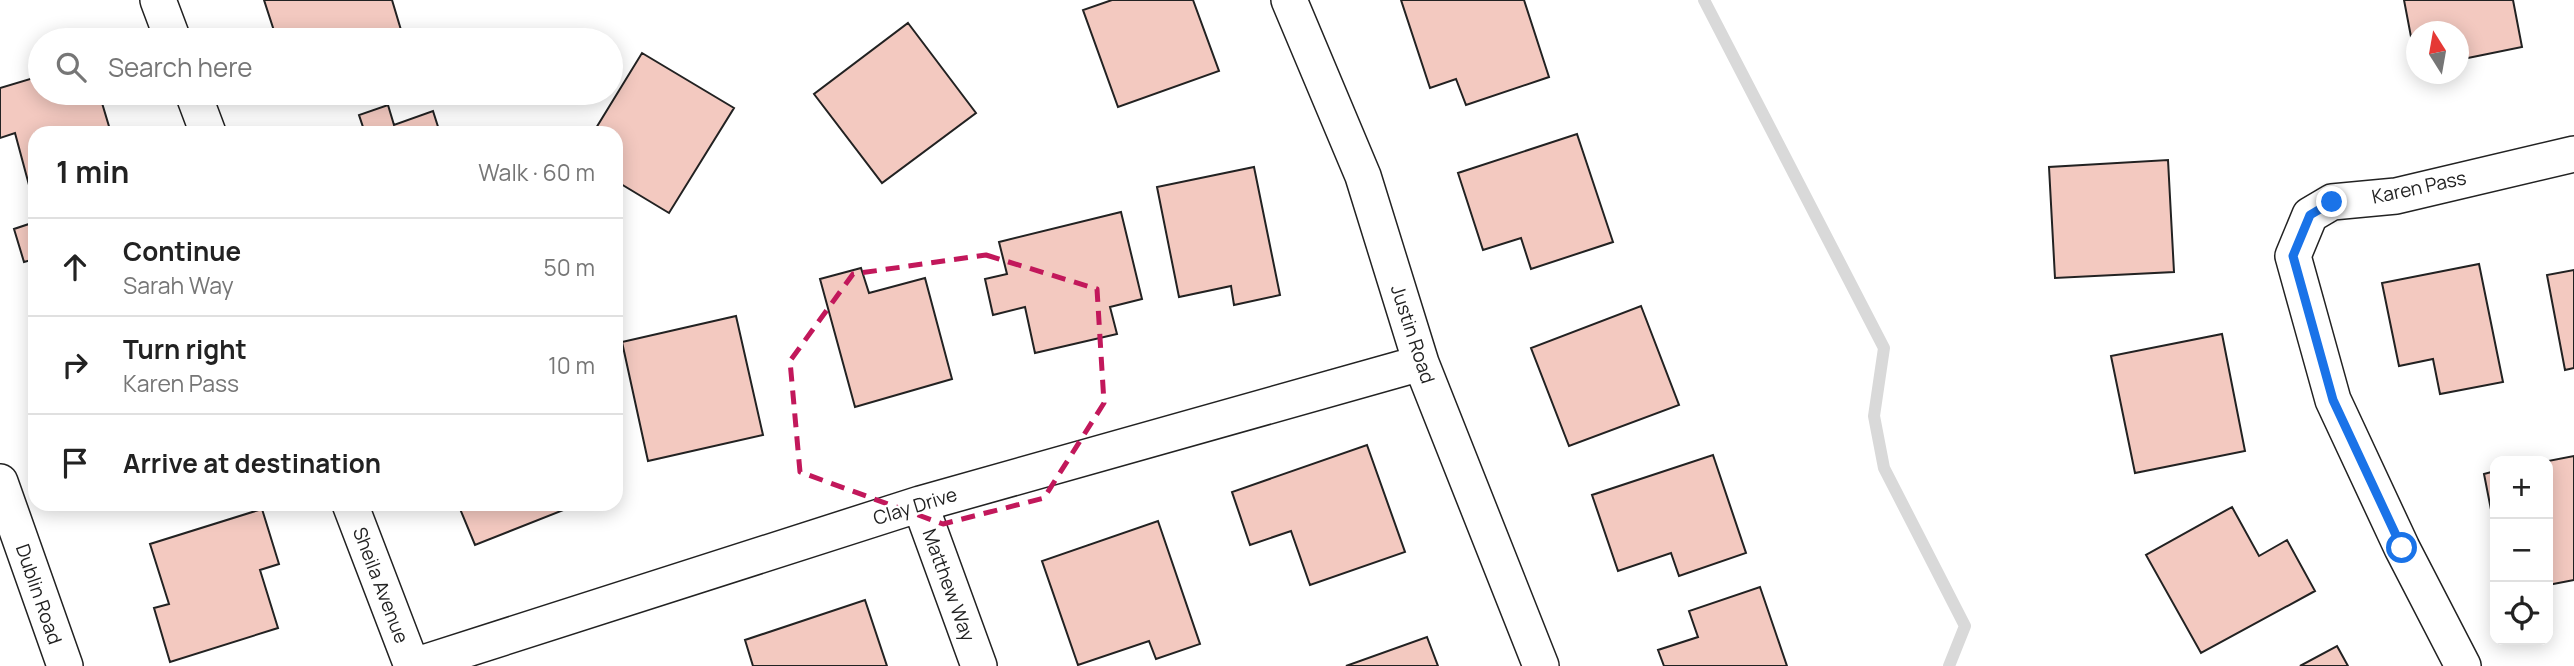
<!DOCTYPE html>
<meta charset="utf-8">
<style>
body{margin:0;font-family:Manrope,sans-serif;background:#f2f2f2;color:#222}
.controls{position:absolute;right:21px;bottom:21px;display:grid;overflow:hidden;border-radius:14px;box-shadow:0 4px 18px #0003}
.controls button{width:63px;height:63px;display:grid;place-items:center;padding:0;border:0;border-bottom:2px solid #e0e0e0;background:#fff;color:#222;font:35px sans-serif}
.compass{position:absolute;left:2406px;top:21px;width:63px;height:63px;border-radius:50%;background:#fff;box-shadow:0 4px 18px #0003;rotate:349deg}
.stop{position:absolute;width:21px;height:21px;margin:-16px;border:5px solid #1a73e8;border-radius:50%;background:#fff}
.stop.end{background:#1a73e8;border-color:#fff;box-shadow:0 2px 7px #0008}
.list{margin:0;padding:0;list-style:none}
h2{display:flex;justify-content:space-between;align-items:center;height:91px;margin:0;padding:0 28px;font-size:30px}
h2 small{font-size:23px;font-weight:400;color:#767676}
.list li{display:grid;grid-template-columns:46px 1fr auto;gap:21px;align-items:center;box-sizing:border-box;height:98px;padding:0 28px;border-top:2px solid #e0e0e0}
.list b{display:block;font-size:26px;white-space:nowrap}
.list p{margin:0;font-size:23px;white-space:nowrap;color:#767676}
.list em{font-size:23px;font-style:normal;color:#767676}
.icon{flex:none;width:38px;height:38px;fill:none;stroke:currentColor;stroke-width:2;stroke-linecap:round;stroke-linejoin:round}
.map{position:relative;flex:none;width:2574px;height:666px;overflow:hidden}
.search{position:absolute;background:#fff;box-shadow:0 4px 18px #0003;left:28px;top:28px;width:595px;height:77px;display:flex;align-items:center;gap:18px;box-sizing:border-box;padding:0 24px;border-radius:38px;color:#767676;font-size:26px}
.panel{position:absolute;background:#fff;box-shadow:0 4px 18px #0003;left:28px;top:126px;width:595px;height:385px;border-radius:21px}
.map>svg:first-child{display:block}
.lines{fill:none;stroke-linecap:round;stroke-linejoin:round}
.stream{stroke:#d9d9d9;stroke-width:12}
.building{fill:#f3c9c0;stroke:#222;stroke-width:2}
.street-casing{stroke:#222;stroke-width:38}
.street{stroke:#fff;stroke-width:35}
.route{stroke:#1a73e8;stroke-width:9}
.marked{fill:none;stroke:#c2185b;stroke-width:5;stroke-dasharray:14 9;stroke-linejoin:round}
.labels{text-anchor:middle;stroke-width:5;stroke-linejoin:round;paint-order:stroke}
.street-label{font-size:19px;fill:#222;stroke:#fff}
</style>
<div class="map">
<svg width="2574" height="666" viewBox="0 0 2574 666">
<rect width="100%" height="100%" fill="#fff"/>
<g class="lines">
<path class="stream" d="M 1704,0 L 1884,348 L 1874,416 L 1884,468 L 1965,626 L 1949,666"/>
</g>
<path class="building" d="M 264,0 L 392,0 L 404,40 L 277,40 Z
M 1112,0 L 1193,0 L 1219,71 L 1118,107 L 1083,10 Z
M 1401,0 L 1524,0 L 1549,77 L 1466,105 L 1456,79 L 1430,88 Z
M 2404,0 L 2513,0 L 2522,47 L 2458,60 L 2458,32 L 2416,32 L 2416,63 Z
M 908,23 L 976,113 L 882,183 L 814,94 Z
M 642,53 L 734,108 L 669,213 L 616,181 L 616,133 L 593,133 Z
M 40,76 L 40,93 L 99,93 L 111,133 L 35,133 L 35,183 L 29,185 L 15,133 L 0,138 L 0,88 Z
M 388,105 L 394,125 L 433,111 L 440,133 L 365,133 L 359,115 Z
M 1577,134 L 1613,242 L 1531,269 L 1521,238 L 1483,250 L 1458,173 Z
M 2168,160 L 2174,272 L 2055,278 L 2049,167 Z
M 1254,167 L 1280,295 L 1234,305 L 1231,286 L 1179,297 L 1157,187 Z
M 1121,212 L 1142,299 L 1110,307 L 1117,334 L 1035,353 L 1025,307 L 993,315 L 985,279 L 1007,274 L 999,242 Z
M 35,222 L 35,259 L 24,262 L 14,229 Z
M 2479,264 L 2503,382 L 2440,394 L 2433,359 L 2399,366 L 2382,283 Z
M 861,268 L 869,293 L 925,278 L 952,379 L 855,407 L 820,279 Z
M 2574,270 L 2574,368 L 2565,370 L 2547,275 Z
M 1641,306 L 1679,405 L 1569,446 L 1531,348 Z
M 736,316 L 763,435 L 648,461 L 622,342 Z
M 2222,334 L 2245,451 L 2135,473 L 2111,356 Z
M 1367,445 L 1405,552 L 1310,585 L 1291,531 L 1250,545 L 1232,492 Z
M 1713,455 L 1746,553 L 1679,576 L 1671,553 L 1618,571 L 1592,495 Z
M 2574,456 L 2574,580 L 2548,585 L 2548,461 Z
M 2495,471 L 2495,530 L 2484,474 Z
M 458,504 L 570,504 L 571,507 L 475,545 Z
M 2232,507 L 2259,556 L 2287,540 L 2315,591 L 2201,653 L 2146,555 Z
M 262,509 L 279,564 L 260,570 L 278,628 L 170,662 L 154,608 L 169,604 L 150,544 Z
M 1158,521 L 1200,644 L 1156,659 L 1149,641 L 1078,665 L 1042,561 Z
M 1760,587 L 1787,666 L 1664,666 L 1658,650 L 1698,637 L 1689,611 Z
M 865,600 L 887,666 L 753,666 L 745,640 Z
M 1427,637 L 1438,666 L 1346,666 Z
M 2337,646 L 2348,666 L 2300,666 Z"/>
<g class="lines">
<defs>
<path id="street" d="M 158,0 L 173,40
M 1289,0 L 1363,176 L 1421,363 L 1541,666
M 193,93 L 208,133
M 0,482 L 65,666
M 350,504 L 412,666
M 920,504 L 979,666
M 414,666 L 920,504 L 1421,363
M 2463,666 L 2402,548 L 2333,400 L 2293,256 L 2310,215 L 2332,202 L 2396,196 L 2574,154"/>
</defs>
<use href="#street" class="street-casing"/>
<use href="#street" class="street"/>
</g>
<g class="lines">
<path class="route" d="M 2332,202 L 2310,215 L 2293,256 L 2333,400 L 2402,548"/>
</g>
<path class="marked" d="M 986,255 L 1097,289 L 1104,403 L 1044,498 L 943,524 L 800,472 L 790,361 L 853,274 Z"/>
<g class="labels">
<g class="street-label">
<text transform="translate(2419 187) rotate(-12)" y="7">Karen Pass</text>
<text transform="translate(1413 334) rotate(72)" y="7">Justin Road</text>
<text transform="translate(915 506) rotate(-17)" y="7">Clay Drive</text>
<text transform="translate(381 585) rotate(69)" y="7">Sheila Avenue</text>
<text transform="translate(949 585) rotate(70)" y="7">Matthew Way</text>
<text transform="translate(39 594) rotate(71)" y="7">Dublin Road</text>
</g>
</g>
</svg>
<div class="controls">
<button>+</button>
<button>−</button>
<button><svg class="icon" aria-label="locate" viewBox="0 0 24 24"><circle cx="12" cy="12" r="6"/><path d="M12 2v4M12 18v4M2 12h4M18 12h4"/></svg></button>
</div>
<svg class="compass" viewBox="-18 -18 36 36"><path d="M0-13l5 13h-10z" fill="#e53935"/><path d="M0 13l5-13h-10z" fill="#767676"/></svg>
<div class="stop" style="left:2402px;top:548px"></div>
<div class="stop end" style="left:2332px;top:202px"></div>
<div class="search"><svg class="icon" aria-label="search" viewBox="0 0 24 24"><circle cx="10" cy="10" r="6"/><path d="M15 15l6 6"/></svg>Search here</div>
<section class="panel">
<h2>1 min<small>Walk · 60 m</small></h2>
<ul class="list">
<li><svg class="icon" aria-label="ahead" viewBox="0 0 24 24"><path d="M12 20V5M6 11l6-6 6 6"/></svg><div><b>Continue</b><p>Sarah Way</p></div><em>50 m</em></li>
<li><svg class="icon" aria-label="right" viewBox="0 0 24 24"><path d="M7 20v-9h11M14 6l5 5-5 5"/></svg><div><b>Turn right</b><p>Karen Pass</p></div><em>10 m</em></li>
<li><svg class="icon" aria-label="arrive" viewBox="0 0 24 24"><path d="M6 21V4h12l-3 4 3 4H6"/></svg><div><b>Arrive at destination</b></div></li>
</ul>
</section>
</div>
